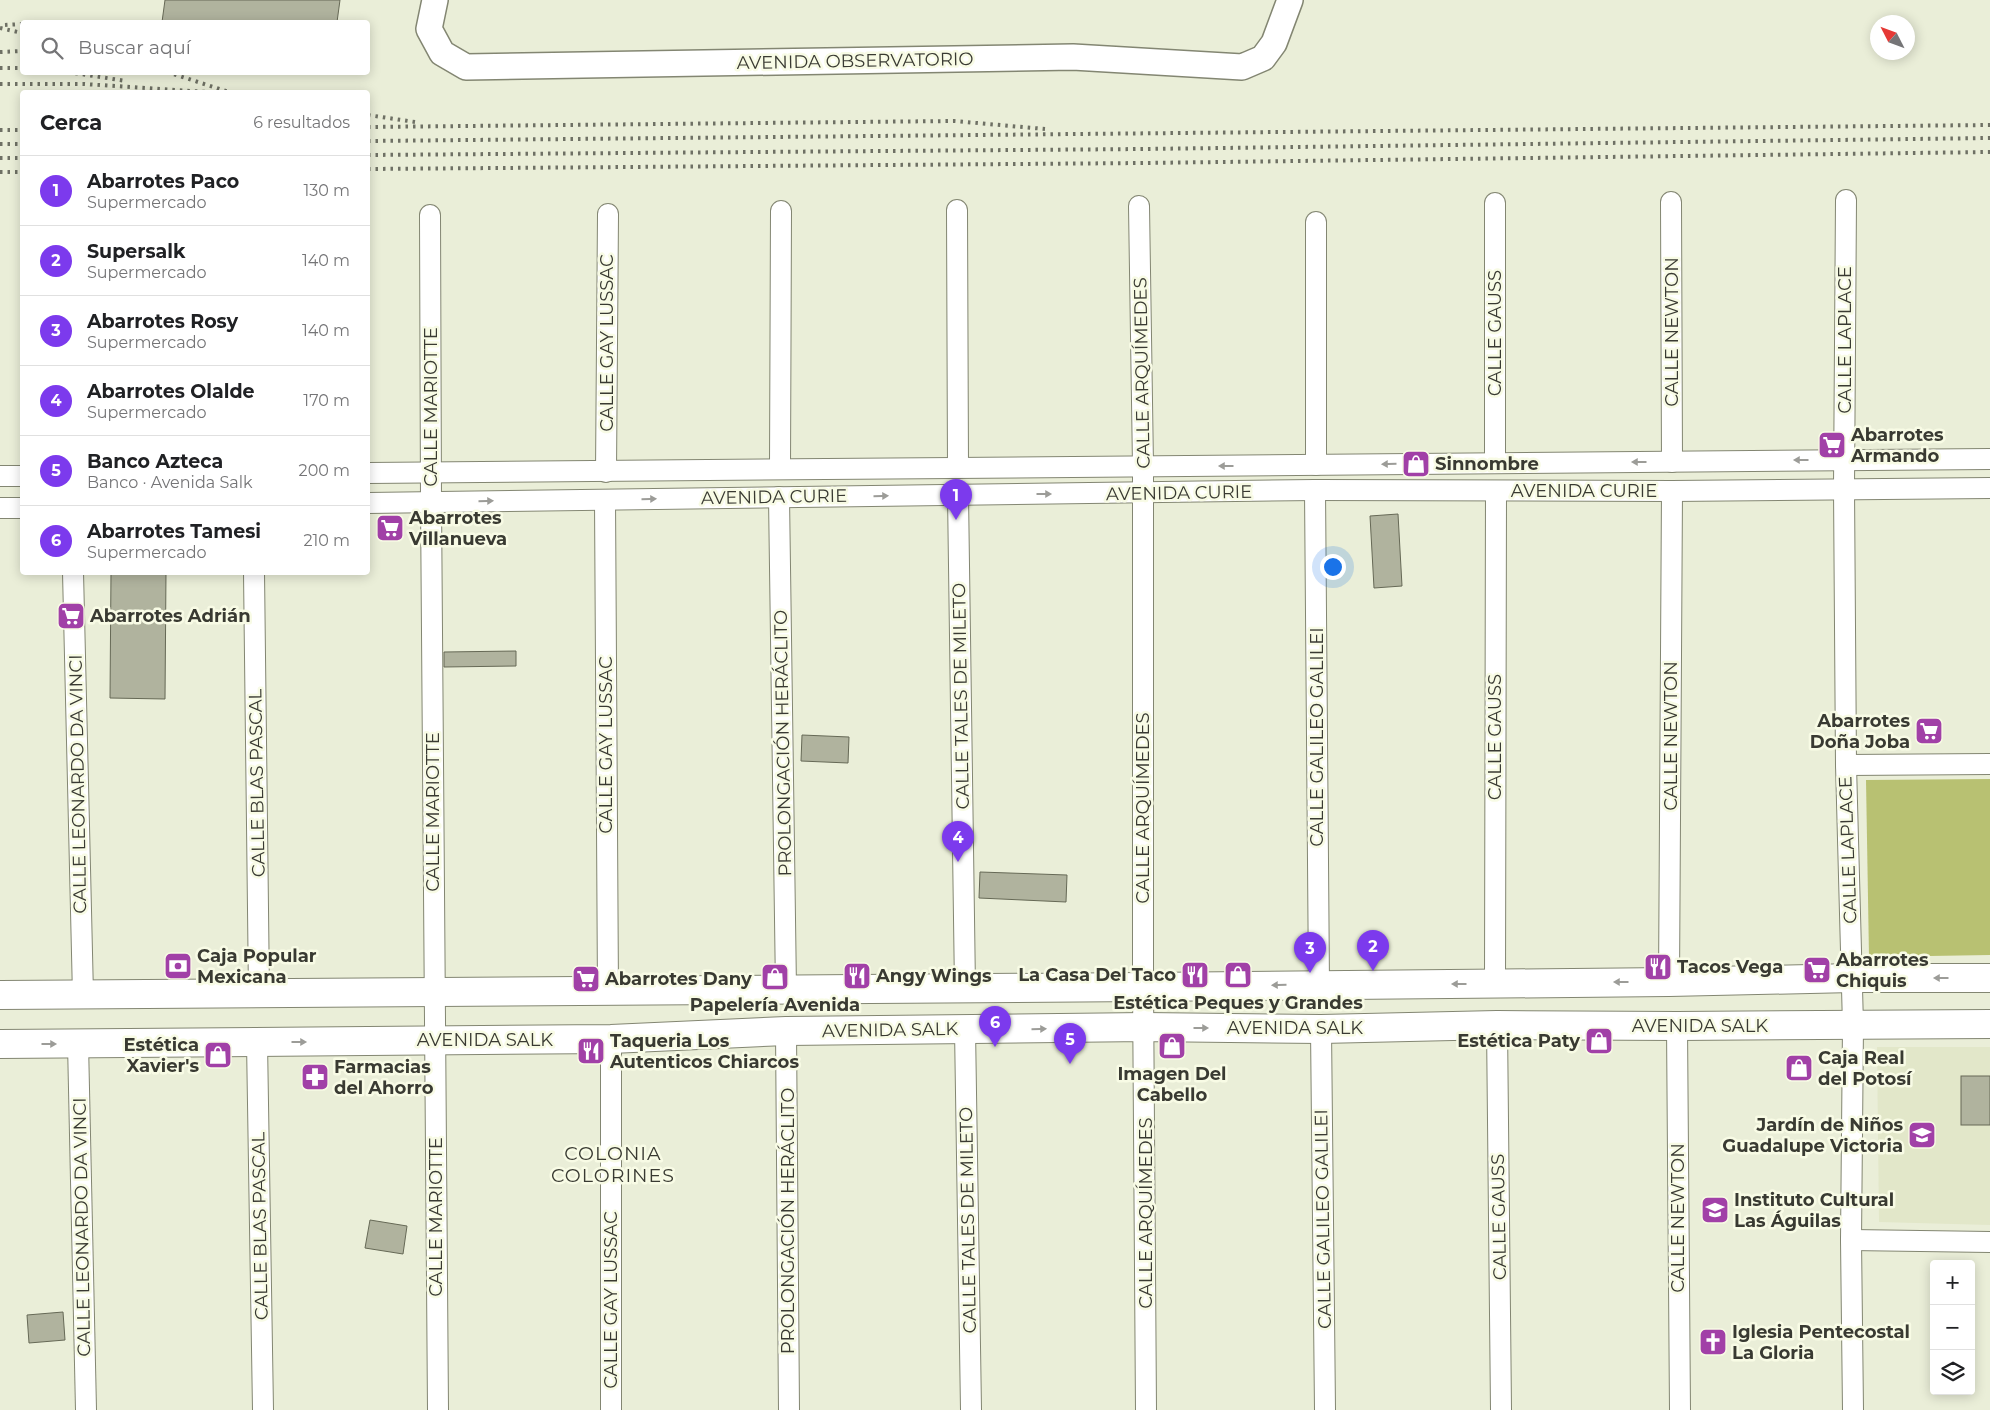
<!DOCTYPE html>
<html lang="es">
<meta charset="utf-8">
<style>
:root{--surface:#fff;--page:#f6f6f6;--text:#202124;--muted:#757577;--line:#e0e0e0;--accent:#7c3aed}
body{margin:0;font-family:Montserrat,sans-serif;background:var(--page);color:var(--text)}
.controls{position:absolute;right:15px;bottom:15px;display:grid;overflow:hidden;border-radius:5px;box-shadow:0 2px 12px #0003}
.controls button{width:45px;height:45px;display:grid;place-items:center;padding:0;border:0;border-bottom:1px solid var(--line);background:var(--surface);color:var(--text);font:25px sans-serif}
.compass{position:absolute;left:1870px;top:15px;width:45px;height:45px;border-radius:50%;background:var(--surface);box-shadow:0 2px 12px #0003;rotate:312deg}
.you{position:absolute;left:1332px;top:566px;width:18px;height:18px;margin:-12px;border:4px solid #fff;border-radius:50%;background:#1a73e8;box-shadow:0 0 0 8px #1a73e833}
.badge{display:grid;place-items:center;width:32px;height:32px;border-radius:50%;background:var(--accent);color:#fff;font-size:16px;font-weight:700}
.pin{position:absolute;translate:-50% -41px;filter:drop-shadow(0 1px 2px #0008)}
.pin::after{content:'';position:absolute;top:26px;width:18px;height:15px;background:inherit;clip-path:polygon(0 0,100% 0,50% 100%)}
.list{margin:0;padding:0;list-style:none}
h2{display:flex;justify-content:space-between;align-items:center;height:65px;margin:0;padding:0 20px;font-size:21px}
h2 small{font-size:16px;font-weight:400;color:var(--muted)}
.list li{display:grid;grid-template-columns:32px 1fr auto;gap:15px;align-items:center;box-sizing:border-box;height:70px;padding:0 20px;border-top:1px solid var(--line)}
.list b{display:block;font-size:19px;white-space:nowrap}
.list p{margin:0;font-size:16px;white-space:nowrap;color:var(--muted)}
.list em{font-size:16px;font-style:normal;color:var(--muted)}
.icon{flex:none;width:28px;height:28px;fill:none;stroke:currentColor;stroke-width:2;stroke-linecap:round;stroke-linejoin:round}
.map{position:relative;flex:none;width:1990px;height:1410px;overflow:hidden}
.search{position:absolute;background:var(--surface);box-shadow:0 2px 12px #0003;left:20px;top:20px;width:350px;height:55px;display:flex;align-items:center;gap:12px;box-sizing:border-box;padding:0 18px;border-radius:5px;color:var(--muted);font-size:19px}
.panel{position:absolute;background:var(--surface);box-shadow:0 2px 12px #0003;left:20px;top:90px;width:350px;height:485px;border-radius:5px}
.map>svg:first-child{display:block}
.built{fill:#e2e7c9}
.green{fill:#b8c172}
.building{fill:#b0b39e;stroke:#666956}
.lines{fill:none;stroke-linecap:round;stroke-linejoin:round}
.minor-casing{stroke:#838672;stroke-width:22}
.tertiary-casing{stroke:#838672;stroke-width:28}
.secondary-casing{stroke:#838672;stroke-width:30}
.minor{stroke:#fff;stroke-width:20}
.tertiary{stroke:#fff;stroke-width:25}
.secondary{stroke:#fff;stroke-width:28}
.rail{stroke:#6e7064;stroke-width:4;stroke-dasharray:2.5 5;stroke-linecap:butt}
.oneway{fill:#9c9c98}
.labels{text-anchor:middle;dominant-baseline:central;stroke-width:5;stroke-linejoin:round;paint-order:stroke}
.street-label{font-size:18px;fill:#393a32;stroke:#f8fbe5}
.poi-label{font-size:18px;font-weight:bold;fill:#393a32;stroke:#f8fbe5;text-anchor:start}
.neighbourhood-label{font-size:19px;letter-spacing:1px;fill:#393a32;stroke:#f8fbe5}
</style>
<div class="map">
<svg width="1990" height="1410" viewBox="0 0 1990 1410">
<rect width="100%" height="100%" fill="#eaeed8"/>
<polygon class="built" points="1877,1047 1990,1047 1990,1225 1879,1222"/>
<polygon class="green" points="1990,779 1990,955 1869,957 1866,780"/>
<g class="building">
<polygon points="165,0 340,0 337,22 162,22"/>
<polygon points="1398,514 1402,586 1374,588 1370,516"/>
<polygon points="111,572 166,572 165,699 110,698"/>
<polygon points="516,651 516,666 444,667 444,652"/>
<polygon points="802,735 849,737 848,763 801,761"/>
<polygon points="980,872 1067,875 1066,902 979,898"/>
<rect x="1961" y="1076" width="29" height="49"/>
<polygon points="370,1220 407,1226 403,1254 365,1248"/>
<polygon points="63,1312 65,1340 29,1343 27,1315"/>
</g>
<g class="lines">
<defs>
<g id="minor">
<polyline points="1846,200 1844,488 1846,765 1853,1025 1851,1240 1853,1410"/>
<polyline points="1671,202 1672,462"/>
<polyline points="1495,203 1495,463"/>
<polyline points="1139,206 1143,466 1143,987 1146,1410"/>
<polyline points="957,210 958,468"/>
<polyline points="430,215 431,502 438,1410"/>
<polyline points="1316,222 1316,465"/>
<polyline points="780,469 781,211"/>
<polyline points="606,472 608,214"/>
<polyline points="368,473 1990,459"/>
<polyline points="0,476 22,476"/>
<polyline points="1315,490 1319,985"/>
<polyline points="958,495 965,988"/>
<polyline points="779,497 786,989"/>
<polyline points="605,500 608,991"/>
<polyline points="368,503 1315,490 1672,491 1990,488"/>
<polyline points="0,508 22,508"/>
<polyline points="73,572 83,995"/>
<polyline points="254,572 259,993"/>
<polyline points="1846,765 1990,764"/>
<polyline points="1669,982 1672,491"/>
<polyline points="1495,983 1496,491"/>
<polyline points="1497,1025 1501,1410"/>
<polyline points="1677,1026 1680,1410"/>
<polyline points="965,1029 971,1410"/>
<polyline points="1321,1029 1325,1410"/>
<polyline points="786,1031 789,1410"/>
<polyline points="611,1039 611,1410"/>
<polyline points="257,1042 263,1410"/>
<polyline points="78,1043 86,1410"/>
<polyline points="1851,1240 1990,1242"/>
</g>
<polyline id="tertiary" points="435,0 429,29 442,53 466,67 1073,57 1242,67 1263,58 1274,43 1290,0"/>
<g id="secondary">
<polyline points="0,995 1143,987 1669,982 1853,978 1990,978"/>
<polyline points="0,1044 611,1039 786,1031 1145,1027 1321,1029 1497,1025 1677,1026 1990,1024"/>
</g>
</defs>
<use href="#minor" class="minor-casing"/>
<use href="#tertiary" class="tertiary-casing"/>
<use href="#secondary" class="secondary-casing"/>
<use href="#minor" class="minor"/>
<use href="#tertiary" class="tertiary"/>
<use href="#secondary" class="secondary"/>
<g class="rail">
<polyline points="5,25 22,24"/>
<polyline points="0,28 22,33"/>
<polyline points="0,52 22,51"/>
<polyline points="0,68 22,68"/>
<polyline points="68,72 126,81"/>
<polyline points="167,72 229,92"/>
<polyline points="0,84 84,84 207,92"/>
<polyline points="368,115 415,122"/>
<polyline points="368,127 954,121 1045,129"/>
<polyline points="0,130 22,130"/>
<polyline points="368,141 1990,125"/>
<polyline points="0,144 22,144"/>
<polyline points="368,155 1144,149 1990,138"/>
<polyline points="0,158 22,158"/>
<polyline points="368,169 1144,163 1990,152"/>
<polyline points="0,172 22,172"/>
</g>
</g>
<defs><path id="oneway-solid" d="M-6-.8H1V-3.2L6.5 0L1 3.2V.8H-6Z" transform="scale(1.25)"/></defs>
<g class="oneway">
<use href="#oneway-solid" transform="translate(1801 460) rotate(180)"/>
<use href="#oneway-solid" transform="translate(1639 462) rotate(180)"/>
<use href="#oneway-solid" transform="translate(1389 464) rotate(179)"/>
<use href="#oneway-solid" transform="translate(1226 466) rotate(180)"/>
<use href="#oneway-solid" transform="translate(1044 494)"/>
<use href="#oneway-solid" transform="translate(881 496) rotate(-1)"/>
<use href="#oneway-solid" transform="translate(649 499) rotate(-1)"/>
<use href="#oneway-solid" transform="translate(486 501) rotate(-1)"/>
<use href="#oneway-solid" transform="translate(1941 978) rotate(180)"/>
<use href="#oneway-solid" transform="translate(1621 982) rotate(180)"/>
<use href="#oneway-solid" transform="translate(1459 984) rotate(180)"/>
<use href="#oneway-solid" transform="translate(1279 985) rotate(179)"/>
<use href="#oneway-solid" transform="translate(1201 1028)"/>
<use href="#oneway-solid" transform="translate(1039 1029) rotate(-1)"/>
<use href="#oneway-solid" transform="translate(299 1042)"/>
<use href="#oneway-solid" transform="translate(49 1044)"/>
</g>
<defs>
<symbol id="supermarket-square" viewBox="-11 -11 22 22"><rect x="-9" y="-9" width="18" height="18" rx="4" fill="#a140a7" stroke="#f8fbe5"/><path d="M-6-5.5h2.5l.6 2H6L4.5 2H-2.5L-4.4-4H-6ZM-1.5 3.2a1.3 1.3 0 1 0 .1 0ZM3 3.2a1.3 1.3 0 1 0 .1 0Z" fill="#fff"/></symbol>
<symbol id="shop-square" viewBox="-11 -11 22 22"><rect x="-9" y="-9" width="18" height="18" rx="4" fill="#a140a7" stroke="#f8fbe5"/><path d="M-5-2.5h2.3a2.7 3.5 0 0 1 5.4 0H5L5.5 6h-11ZM-1.5-2.5h3a1.5 2.3 0 0 0-3 0Z" fill="#fff"/></symbol>
<symbol id="bank-square" viewBox="-11 -11 22 22"><rect x="-9" y="-9" width="18" height="18" rx="4" fill="#a140a7" stroke="#f8fbe5"/><path d="M-6-4H6V4H-6ZM0-2.3a2.3 2.3 0 1 0 0 4.6a2.3 2.3 0 1 0 0-4.6Z" fill="#fff"/></symbol>
<symbol id="restaurant-square" viewBox="-11 -11 22 22"><rect x="-9" y="-9" width="18" height="18" rx="4" fill="#a140a7" stroke="#f8fbe5"/><path d="M-5-6h1v4h1v-4h1v4h1v-4h1v5L-1.5 .5V6h-2V.5L-5-1ZM5-6V6H3V1.5H1.5Q1.5-4 5-6Z" fill="#fff"/></symbol>
<symbol id="pharmacy-square" viewBox="-11 -11 22 22"><rect x="-9" y="-9" width="18" height="18" rx="4" fill="#a140a7" stroke="#f8fbe5"/><path d="M-2-6h4v4h4v4h-4v4h-4v-4h-4v-4h4Z" fill="#fff"/></symbol>
<symbol id="school-square" viewBox="-11 -11 22 22"><rect x="-9" y="-9" width="18" height="18" rx="4" fill="#a140a7" stroke="#f8fbe5"/><path d="M0-5L7-2L0 1L-7-2ZM-4 1L0 2.5L4 1V4Q0 6-4 4Z" fill="#fff"/></symbol>
<symbol id="church-square" viewBox="-11 -11 22 22"><rect x="-9" y="-9" width="18" height="18" rx="4" fill="#a140a7" stroke="#f8fbe5"/><path d="M-1.2-6h2.4v3.5h3.3v2.4h-3.3V6h-2.4V-.1h-3.3v-2.4h3.3Z" fill="#fff"/></symbol>
</defs>
<g fill-rule="evenodd">
<use href="#supermarket-square" x="1816" y="429" width="32" height="32"/>
<use href="#shop-square" x="1400" y="448" width="32" height="32"/>
<use href="#supermarket-square" x="374" y="512" width="32" height="32"/>
<use href="#supermarket-square" x="55" y="600" width="32" height="32"/>
<use href="#supermarket-square" x="1913" y="715" width="32" height="32"/>
<use href="#bank-square" x="162" y="950" width="32" height="32"/>
<use href="#restaurant-square" x="1642" y="951" width="32" height="32"/>
<use href="#supermarket-square" x="1801" y="954" width="32" height="32"/>
<use href="#restaurant-square" x="1179" y="959" width="32" height="32"/>
<use href="#shop-square" x="1222" y="959" width="32" height="32"/>
<use href="#restaurant-square" x="841" y="960" width="32" height="32"/>
<use href="#shop-square" x="759" y="961" width="32" height="32"/>
<use href="#supermarket-square" x="570" y="963" width="32" height="32"/>
<use href="#shop-square" x="1583" y="1025" width="32" height="32"/>
<use href="#shop-square" x="1156" y="1030" width="32" height="32"/>
<use href="#restaurant-square" x="575" y="1035" width="32" height="32"/>
<use href="#shop-square" x="202" y="1039" width="32" height="32"/>
<use href="#shop-square" x="1783" y="1052" width="32" height="32"/>
<use href="#pharmacy-square" x="299" y="1061" width="32" height="32"/>
<use href="#school-square" x="1906" y="1119" width="32" height="32"/>
<use href="#school-square" x="1699" y="1194" width="32" height="32"/>
<use href="#church-square" x="1697" y="1326" width="32" height="32"/>
</g>
<g class="labels">
<g class="street-label">
<text transform="translate(855 61) rotate(-1)">AVENIDA OBSERVATORIO</text>
<text transform="translate(1672 332) rotate(-90)">CALLE NEWTON</text>
<text transform="translate(1495 333) rotate(-90)">CALLE GAUSS</text>
<text transform="translate(1845 340) rotate(-90)">CALLE LAPLACE</text>
<text transform="translate(607 343) rotate(-90)">CALLE GAY LUSSAC</text>
<text transform="translate(1142 373) rotate(-91)">CALLE ARQUÍMEDES</text>
<text transform="translate(431 407) rotate(-90)">CALLE MARIOTTE</text>
<text x="1584" y="491">AVENIDA CURIE</text>
<text transform="translate(1179 493) rotate(-1)">AVENIDA CURIE</text>
<text transform="translate(774 497) rotate(-1)">AVENIDA CURIE</text>
<text transform="translate(961 696) rotate(-91)">CALLE TALES DE MILETO</text>
<text transform="translate(1671 736) rotate(-90)">CALLE NEWTON</text>
<text transform="translate(1317 737) rotate(-90)">CALLE GALILEO GALILEI</text>
<text transform="translate(1495 737) rotate(-90)">CALLE GAUSS</text>
<text transform="translate(783 743) rotate(-91)">PROLONGACIÓN HERÁCLITO</text>
<text transform="translate(606 745) rotate(-90)">CALLE GAY LUSSAC</text>
<text transform="translate(257 783) rotate(-91)">CALLE BLAS PASCAL</text>
<text transform="translate(78 784) rotate(-91)">CALLE LEONARDO DA VINCI</text>
<text transform="translate(1143 808) rotate(-90)">CALLE ARQUÍMEDES</text>
<text transform="translate(433 812) rotate(-90)">CALLE MARIOTTE</text>
<text transform="translate(1848 850) rotate(-92)">CALLE LAPLACE</text>
<text x="1700" y="1026">AVENIDA SALK</text>
<text x="1295" y="1028">AVENIDA SALK</text>
<text transform="translate(890 1030) rotate(-1)">AVENIDA SALK</text>
<text x="485" y="1040">AVENIDA SALK</text>
<text transform="translate(1146 1213) rotate(-90)">CALLE ARQUÍMEDES</text>
<text transform="translate(436 1217) rotate(-90)">CALLE MARIOTTE</text>
<text transform="translate(1499 1217) rotate(-91)">CALLE GAUSS</text>
<text transform="translate(1678 1218) rotate(-90)">CALLE NEWTON</text>
<text transform="translate(1323 1219) rotate(-91)">CALLE GALILEO GALILEI</text>
<text transform="translate(968 1220) rotate(-91)">CALLE TALES DE MILETO</text>
<text transform="translate(788 1221) rotate(-90)">PROLONGACIÓN HERÁCLITO</text>
<text transform="translate(260 1226) rotate(-91)">CALLE BLAS PASCAL</text>
<text transform="translate(82 1227) rotate(-91)">CALLE LEONARDO DA VINCI</text>
<text transform="translate(611 1300) rotate(-90)">CALLE GAY LUSSAC</text>
</g>
<g class="poi-label">
<text x="1851" y="435">Abarrotes<tspan x="1851" dy="21">Armando</tspan></text>
<text x="1435" y="464">Sinnombre</text>
<text x="409" y="518">Abarrotes<tspan x="409" dy="21">Villanueva</tspan></text>
<text x="90" y="616">Abarrotes Adrián</text>
<text x="1910" y="721" text-anchor="end">Abarrotes<tspan x="1910" dy="21">Doña Joba</tspan></text>
<text x="197" y="956">Caja Popular<tspan x="197" dy="21">Mexicana</tspan></text>
<text x="1836" y="960">Abarrotes<tspan x="1836" dy="21">Chiquis</tspan></text>
<text x="1677" y="967">Tacos Vega</text>
<text x="1176" y="975" text-anchor="end">La Casa Del Taco</text>
<text x="876" y="976">Angy Wings</text>
<text x="605" y="979">Abarrotes Dany</text>
<text x="1238" y="1003" text-anchor="middle">Estética Peques y Grandes</text>
<text x="775" y="1005" text-anchor="middle">Papelería Avenida</text>
<text x="610" y="1041">Taqueria Los<tspan x="610" dy="21">Autenticos Chiarcos</tspan></text>
<text x="1580" y="1041" text-anchor="end">Estética Paty</text>
<text x="199" y="1045" text-anchor="end">Estética<tspan x="199" dy="21">Xavier's</tspan></text>
<text x="1818" y="1058">Caja Real<tspan x="1818" dy="21">del Potosí</tspan></text>
<text x="334" y="1067">Farmacias<tspan x="334" dy="21">del Ahorro</tspan></text>
<text x="1172" y="1074" text-anchor="middle">Imagen Del<tspan x="1172" dy="21">Cabello</tspan></text>
<text x="1903" y="1125" text-anchor="end">Jardín de Niños<tspan x="1903" dy="21">Guadalupe Victoria</tspan></text>
<text x="1734" y="1200">Instituto Cultural<tspan x="1734" dy="21">Las Águilas</tspan></text>
<text x="1732" y="1332">Iglesia Pentecostal<tspan x="1732" dy="21">La Gloria</tspan></text>
</g>
<g class="neighbourhood-label">
<text x="613" y="1153">COLONIA<tspan x="613" dy="22">COLORINES</tspan></text>
</g>
</g>
</svg>
<div class="controls">
<button>+</button>
<button>−</button>
<button><svg class="icon" aria-label="layers" viewBox="0 0 24 24"><path d="M12 4l9 5-9 5-9-5zM3 14l9 5 9-5"/></svg></button>
</div>
<svg class="compass" viewBox="-18 -18 36 36"><path d="M0-13l5 13h-10z" fill="#e53935"/><path d="M0 13l5-13h-10z" fill="#757577"/></svg>
<div class="you"></div>
<div class="pin badge" style="left:956px;top:520px">1</div>
<div class="pin badge" style="left:1373px;top:971px">2</div>
<div class="pin badge" style="left:1310px;top:973px">3</div>
<div class="pin badge" style="left:958px;top:862px">4</div>
<div class="pin badge" style="left:1070px;top:1064px">5</div>
<div class="pin badge" style="left:995px;top:1047px">6</div>
<div class="search"><svg class="icon" aria-label="search" viewBox="0 0 24 24"><circle cx="10" cy="10" r="6"/><path d="M15 15l6 6"/></svg>Buscar aquí</div>
<section class="panel">
<h2>Cerca<small>6 resultados</small></h2>
<ul class="list">
<li><span class="badge">1</span><div><b>Abarrotes Paco</b><p>Supermercado</p></div><em>130 m</em></li>
<li><span class="badge">2</span><div><b>Supersalk</b><p>Supermercado</p></div><em>140 m</em></li>
<li><span class="badge">3</span><div><b>Abarrotes Rosy</b><p>Supermercado</p></div><em>140 m</em></li>
<li><span class="badge">4</span><div><b>Abarrotes Olalde</b><p>Supermercado</p></div><em>170 m</em></li>
<li><span class="badge">5</span><div><b>Banco Azteca</b><p>Banco · Avenida Salk</p></div><em>200 m</em></li>
<li><span class="badge">6</span><div><b>Abarrotes Tamesi</b><p>Supermercado</p></div><em>210 m</em></li>
</ul>
</section>
</div>
